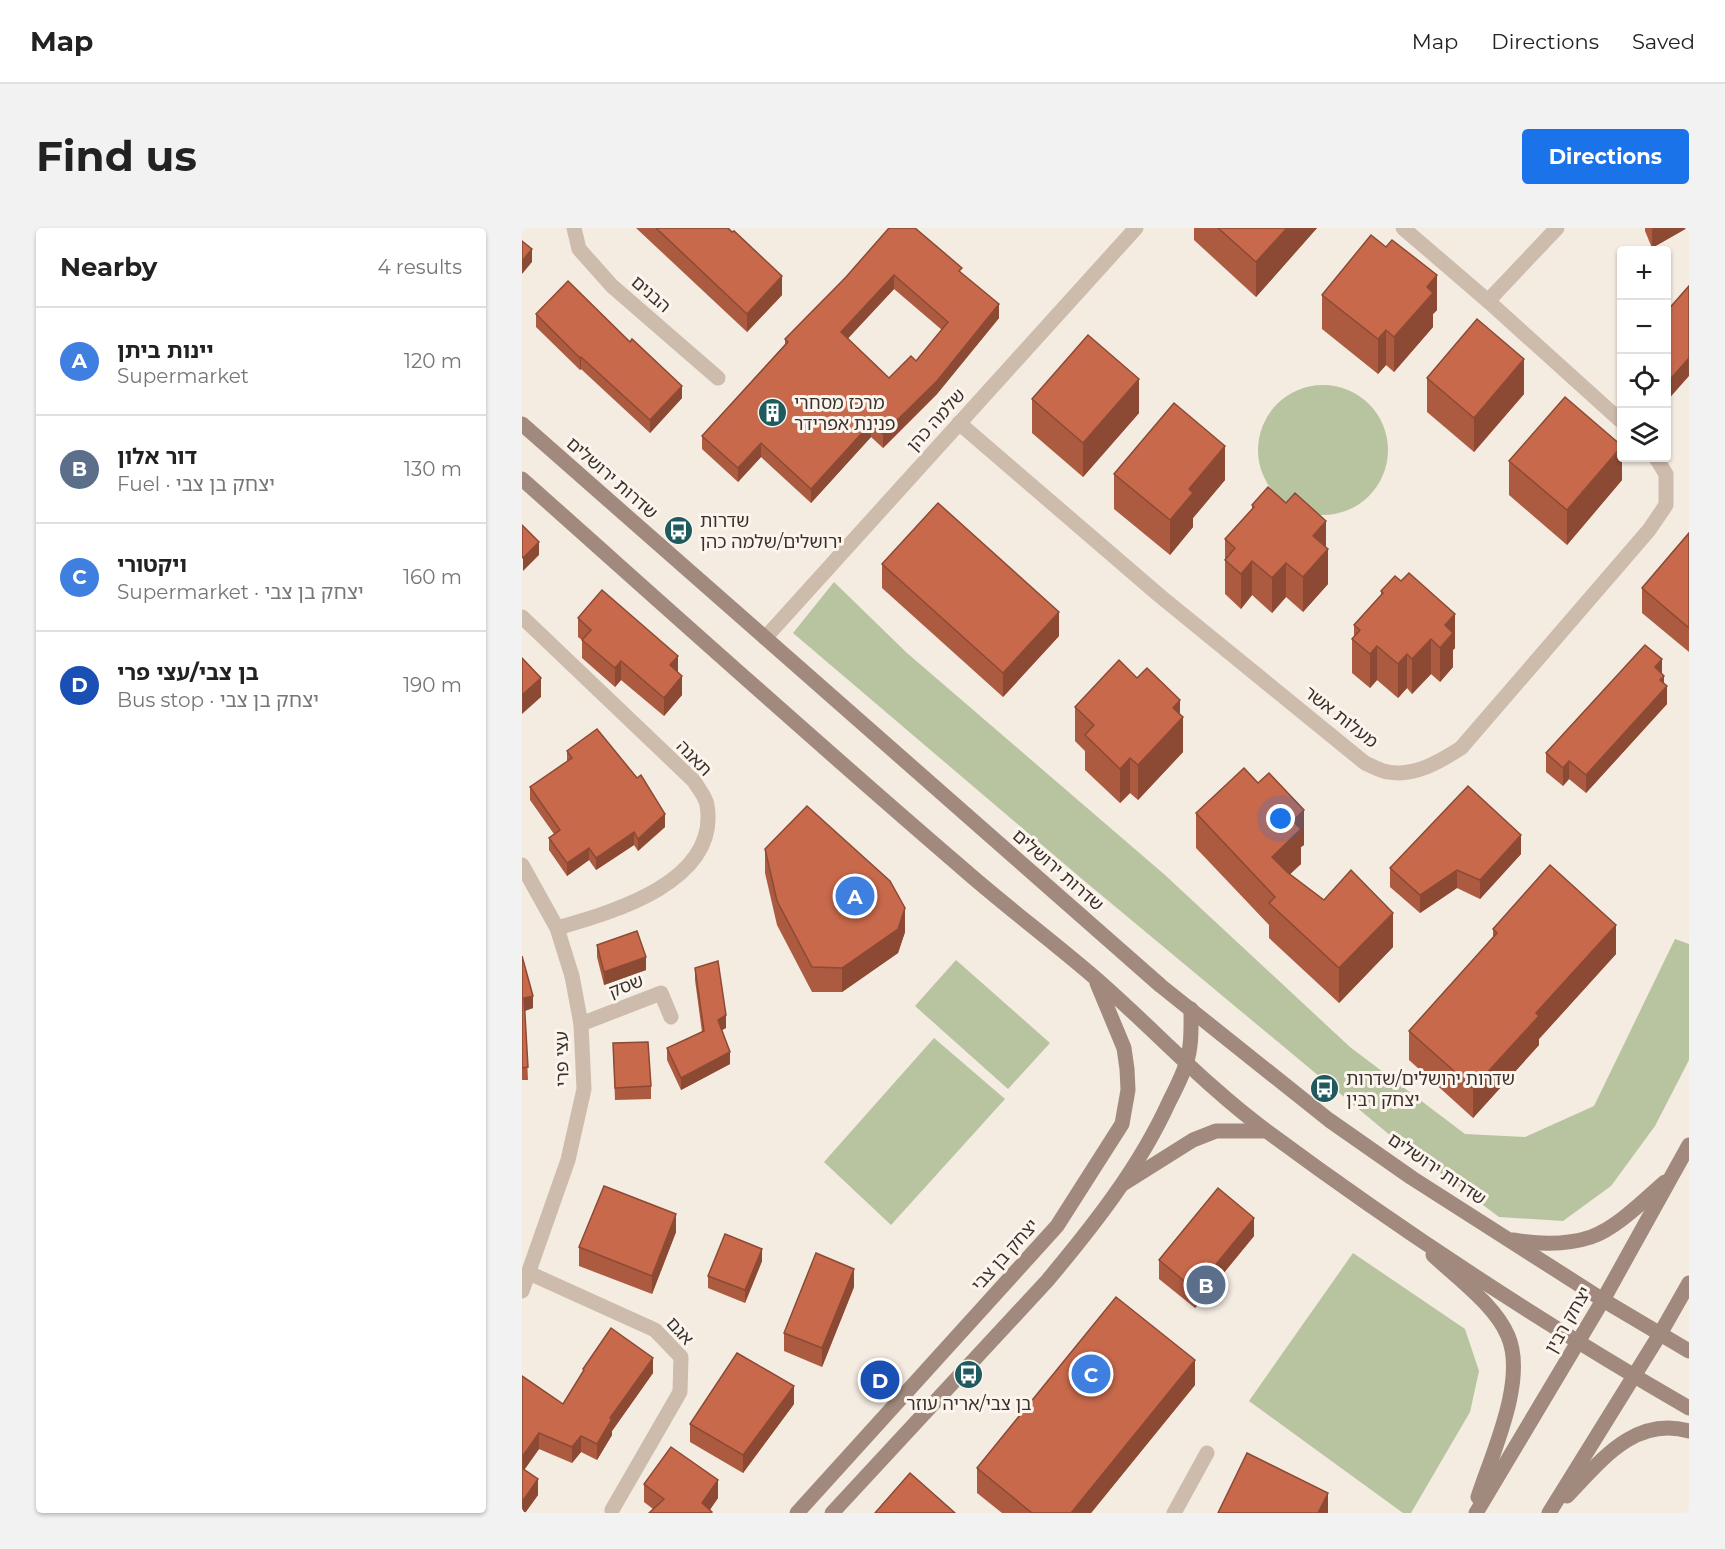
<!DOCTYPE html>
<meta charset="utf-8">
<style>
:root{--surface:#fff;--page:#f2f2f2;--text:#222;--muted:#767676;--line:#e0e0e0;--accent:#1a73e8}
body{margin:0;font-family:Montserrat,"Noto Sans Hebrew",sans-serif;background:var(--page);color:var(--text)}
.controls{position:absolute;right:18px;top:18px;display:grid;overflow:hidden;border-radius:6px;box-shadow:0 2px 4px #0004}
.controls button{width:54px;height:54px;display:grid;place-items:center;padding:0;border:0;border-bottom:2px solid var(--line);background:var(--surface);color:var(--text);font:30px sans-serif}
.you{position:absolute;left:759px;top:591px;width:21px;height:21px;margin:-15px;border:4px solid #fff;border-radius:50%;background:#1a73e8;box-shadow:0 0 0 9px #1a73e833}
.badge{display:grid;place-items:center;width:39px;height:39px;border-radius:50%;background:var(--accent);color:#fff;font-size:20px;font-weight:700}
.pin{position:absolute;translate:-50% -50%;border:3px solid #fff;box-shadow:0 2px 6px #0006}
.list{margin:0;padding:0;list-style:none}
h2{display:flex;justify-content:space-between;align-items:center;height:78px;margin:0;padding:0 24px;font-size:26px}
h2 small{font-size:20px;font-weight:400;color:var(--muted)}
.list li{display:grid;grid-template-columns:39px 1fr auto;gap:18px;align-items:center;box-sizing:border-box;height:108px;padding:0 24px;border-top:2px solid var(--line)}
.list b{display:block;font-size:22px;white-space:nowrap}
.list p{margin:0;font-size:20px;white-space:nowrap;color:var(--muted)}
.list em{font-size:20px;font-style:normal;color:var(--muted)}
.icon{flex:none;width:33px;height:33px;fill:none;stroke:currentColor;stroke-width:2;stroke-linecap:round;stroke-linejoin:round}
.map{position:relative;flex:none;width:1167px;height:1285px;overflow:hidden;border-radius:6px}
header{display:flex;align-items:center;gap:36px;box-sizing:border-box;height:84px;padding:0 30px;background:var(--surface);border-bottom:2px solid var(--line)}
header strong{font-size:28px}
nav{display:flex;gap:33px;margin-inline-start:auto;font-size:21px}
.intro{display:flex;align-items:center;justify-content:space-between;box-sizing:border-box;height:144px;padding:0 36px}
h1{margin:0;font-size:42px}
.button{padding:15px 27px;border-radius:6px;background:var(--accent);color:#fff;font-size:21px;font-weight:700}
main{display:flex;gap:36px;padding:0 36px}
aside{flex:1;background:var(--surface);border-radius:6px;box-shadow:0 2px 4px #0004}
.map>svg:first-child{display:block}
.green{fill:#b8c4a0}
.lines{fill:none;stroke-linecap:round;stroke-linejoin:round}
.street{stroke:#cdbbac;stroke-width:15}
.secondary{stroke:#a18a7d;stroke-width:15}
.wall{fill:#ac5a40;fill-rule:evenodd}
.shaded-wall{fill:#8c4a34}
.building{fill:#c8694b;stroke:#8c4a34;stroke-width:1.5;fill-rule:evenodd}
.labels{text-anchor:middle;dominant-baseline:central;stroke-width:6;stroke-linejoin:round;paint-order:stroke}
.street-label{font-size:18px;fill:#3b302b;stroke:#fbf5ee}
.poi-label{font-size:18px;fill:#3b302b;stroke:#fbf5ee;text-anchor:start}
</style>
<header>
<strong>Map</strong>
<nav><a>Map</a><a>Directions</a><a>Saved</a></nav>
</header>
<div class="intro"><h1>Find us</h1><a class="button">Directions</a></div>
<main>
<aside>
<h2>Nearby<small>4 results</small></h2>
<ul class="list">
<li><span class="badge" style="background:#3f7fe0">A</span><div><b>יינות ביתן</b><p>Supermarket</p></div><em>120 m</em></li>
<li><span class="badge" style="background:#5c6f8a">B</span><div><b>דור אלון</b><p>Fuel · יצחק בן צבי</p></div><em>130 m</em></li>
<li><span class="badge" style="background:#3f7fe0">C</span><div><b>ויקטורי</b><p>Supermarket · יצחק בן צבי</p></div><em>160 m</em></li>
<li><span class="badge" style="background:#1a4fb4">D</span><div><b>בן צבי/עצי פרי</b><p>Bus stop · יצחק בן צבי</p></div><em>190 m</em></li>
</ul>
</aside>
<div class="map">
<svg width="1167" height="1285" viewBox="0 0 1167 1285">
<rect width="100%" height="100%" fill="#f4ebe1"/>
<g class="green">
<circle cx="801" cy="222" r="65"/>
<polygon points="312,354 385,425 643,647 828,819 943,906 1003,909 1072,878 1153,711 1167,716 1167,832 1133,898 1089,958 1041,993 977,989 869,908 560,651 271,405"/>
<polygon points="434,732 528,815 486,861 393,778"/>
<polygon points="412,810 483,871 369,997 302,934"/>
<polygon points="831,1025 943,1101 957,1143 948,1184 889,1285 881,1285 727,1173"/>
</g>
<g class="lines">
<g class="street">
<polyline points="52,0 57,21 90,58 196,150"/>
<polyline points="881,0 966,73 1100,194"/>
<polyline points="966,73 1035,0"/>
<path d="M437 195 638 368 843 535C850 538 858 543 866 544 892 549 917 534 939 520L1127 302 1144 277V246L1134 230"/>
<path d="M0 389 172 553C176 560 184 569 185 577 198 654 91 684 35 700"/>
<polyline points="243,410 614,0"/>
<polyline points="0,637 35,700 50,748 59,796 62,861 46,932 0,1063"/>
<polyline points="59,796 139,765 149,789"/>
<polyline points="7,1045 133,1102 159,1129 158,1164 90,1282"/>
<polyline points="652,1285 685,1225"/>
</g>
<g class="secondary">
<polyline points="0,196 639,758 807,892 890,950 1081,1072 1167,1123"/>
<path d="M0 251C146 381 291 512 439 639 482 677 529 712 572 749 631 800 683 858 746 904 881 1004 1022 1096 1167 1180"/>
<polyline points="601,956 671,912 694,903 744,903"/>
<path d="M991 1012C1015 1016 1045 1017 1069 1009 1095 1000 1122 972 1143 954"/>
<path d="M911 1027C935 1050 973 1077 986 1108 1005 1152 970 1226 956 1269"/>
<path d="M1045 1268C1079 1233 1112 1188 1167 1203"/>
<polyline points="275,1285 535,998 600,896 606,862 605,841 602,820 575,755"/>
<path d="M310 1285 525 1053C571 998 617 940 647 874 653 862 660 849 664 836 670 818 669 800 669 781"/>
<polyline points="954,1285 1081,1072 1167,917"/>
<polyline points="1027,1285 1138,1106 1167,1055"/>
</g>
</g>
<g class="wall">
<polygon points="114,0 206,0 260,67 225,104"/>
<polygon points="672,0 795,0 734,69 672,12"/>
<polygon points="1123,0 1165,0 1130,20 1123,3"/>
<path d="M440 46 477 90 415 166 361 220 349 209 289 275 239 229 216 254 180 221V208L263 116V111L324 49ZM372 61 420 102 394 133 367 150 325 111Z"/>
<polygon points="800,67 915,82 911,86 911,99 872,144 864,137 856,146 800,101"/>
<polygon points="14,86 160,170 128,205 59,141 58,142 14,99"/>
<polygon points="905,150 1002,166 952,224 905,184"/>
<polygon points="510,171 617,185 561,249 510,205"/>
<polygon points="1100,230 1100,252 1045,317 987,267 987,233"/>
<polygon points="592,246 703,252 671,290 671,299 648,327 592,281"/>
<polygon points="730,277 804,320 806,356 781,384 764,369 750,385 730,367 719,381 703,366 703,311 730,281"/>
<polygon points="1167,305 1167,424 1120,385 1120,360"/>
<polygon points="360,336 537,408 481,469 360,360"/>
<polygon points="859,363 933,420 931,422 931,439 918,454 909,446 890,466 885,460 876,470 855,452 848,460 830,445 830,411 832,409 832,397 859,368"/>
<polygon points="56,390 156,445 160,467 142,488 99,452 93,459 60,430 60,412 56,409"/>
<polygon points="1140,445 1145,476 1064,565 1047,551 1041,558 1024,544 1024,525"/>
<polygon points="615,450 658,487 661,524 616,572 608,565 598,575 563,542 563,523 553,513 553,479"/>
<polygon points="45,523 143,599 116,623 112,617 74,642 67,632 45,648 27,622 27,610 32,606 8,572 8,559 45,534"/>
<polygon points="674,585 782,617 779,619 779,636 768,646 802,672 871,719 817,775 747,710 747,697 674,620"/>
<polygon points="243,621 383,704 376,725 320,764 290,764 255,697 243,645"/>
<polygon points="999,626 958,671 935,660 898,685 868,659 868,640"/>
<polygon points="971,701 1094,726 1017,811 1017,817 951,890 887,832 887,803 971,710"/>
<polygon points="75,717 124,742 82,757 75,729"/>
<polygon points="0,728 11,780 3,783 6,852 0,852"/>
<polygon points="173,740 204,800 200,802 208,836 159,862 145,832 145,820 180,804 173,752"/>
<polygon points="91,815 129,858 129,871 93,872"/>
<polygon points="154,1004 130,1066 57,1038 57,1019"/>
<polygon points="732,1008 673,1080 637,1051 637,1032"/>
<polygon points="240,1033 223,1075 186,1060 186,1048"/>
<polygon points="332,1059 300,1139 262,1123 262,1105"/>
<polygon points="61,1141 131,1145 90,1203 90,1207 75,1232 59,1224 50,1235 17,1221 2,1242 16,1267 3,1285 0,1285 0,1148 41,1176 61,1145"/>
<polygon points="673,1157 569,1285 480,1285 455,1265 455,1240"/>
<polygon points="272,1176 221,1245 168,1214 168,1196"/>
<polygon points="122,1256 196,1270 188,1282 190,1285 131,1281 122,1274"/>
</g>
<g class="shaded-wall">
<polygon points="765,0 795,0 734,69 734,34"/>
<polygon points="1132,0 1165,0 1130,20 1130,1"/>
<polygon points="10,21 10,34 0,46 0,33"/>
<polygon points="372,47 372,61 319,118 319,104"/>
<polygon points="915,47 915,82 911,86 911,99 872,144 872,109 905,59"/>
<polygon points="260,48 260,67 225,104 225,86"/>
<polygon points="477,76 477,90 415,166 361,220 361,206"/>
<polygon points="864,102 864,137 856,146 856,111"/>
<polygon points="59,129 59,141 58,142 58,130"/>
<polygon points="1167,130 1167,148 1144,174 1144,156"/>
<polygon points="1002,131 1002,166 952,224 952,190"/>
<polygon points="617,151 617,185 561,249 561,215"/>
<polygon points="160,158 160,170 128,205 128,192"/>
<polygon points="349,195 349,209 289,275 289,261"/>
<polygon points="239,215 239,229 216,254 216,240"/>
<polygon points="703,218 703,252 671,290 671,299 648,327 648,292 667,261"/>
<polygon points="1100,219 1100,252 1045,317 1045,282"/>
<polygon points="804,293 804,323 806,321 806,356 781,384 781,349 791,308"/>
<polygon points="17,314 17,327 1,343 1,330"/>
<polygon points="730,333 730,367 719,381 719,346"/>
<polygon points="764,335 764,369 750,385 750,350"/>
<polygon points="537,384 537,408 481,469 481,445"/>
<polygon points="933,386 933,420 931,422 931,439 918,454 918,420 923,397"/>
<polygon points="909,411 909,446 890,466 890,431"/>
<polygon points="855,418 855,452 848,460 848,426"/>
<polygon points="885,426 885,460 876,470 876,436"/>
<polygon points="156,428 156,446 148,437"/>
<polygon points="1140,431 1140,450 1133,439"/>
<polygon points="99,433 99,452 93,459 93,440"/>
<polygon points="160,448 160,467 142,488 142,470"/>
<polygon points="1142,448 1142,461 1145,458 1145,476 1064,565 1064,547"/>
<polygon points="19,450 19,469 0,486 0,467"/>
<polygon points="658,472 658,492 661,489 661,524 616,572 616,537 651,480"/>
<polygon points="608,530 608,565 598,575 598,541"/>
<polygon points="1047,533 1047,551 1041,558 1041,540"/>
<polygon points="782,582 782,617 779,619 779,636 750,663 750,629 771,593"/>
<polygon points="143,586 143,599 116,623 116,611"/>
<polygon points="112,604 112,617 74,642 74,630"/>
<polygon points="999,607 999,626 958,671 958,652"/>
<polygon points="67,620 67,632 45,648 45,635"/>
<polygon points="935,642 935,660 898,685 898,667"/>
<polygon points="383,680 383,704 376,725 320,764 320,740"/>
<polygon points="871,685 871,719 817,775 817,740"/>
<polygon points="1094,697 1094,726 1017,811 1017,817 951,890 951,860 1014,785"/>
<polygon points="124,729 124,742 82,757 82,744"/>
<polygon points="11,768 11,780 2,783 2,770"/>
<polygon points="204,787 204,800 196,804 196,792"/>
<polygon points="208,824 208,836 159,862 159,850"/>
<polygon points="154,986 154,1004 130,1066 130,1048"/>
<polygon points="732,990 732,1008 673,1080 673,1062"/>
<polygon points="240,1021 240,1033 223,1075 223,1062"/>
<polygon points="332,1041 332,1059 300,1139 300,1120"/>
<polygon points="131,1130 131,1145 90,1203 90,1207 75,1232 75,1216 88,1190"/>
<polygon points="673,1132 673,1157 569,1285 549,1285"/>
<polygon points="272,1158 272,1176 221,1245 221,1227"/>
<polygon points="17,1205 17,1221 0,1245 0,1229"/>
<polygon points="59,1208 59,1224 50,1235 50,1219"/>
<polygon points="16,1251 16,1267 3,1285 0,1285 0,1274"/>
<polygon points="196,1252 196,1270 185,1285 180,1275"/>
<polygon points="806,1265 806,1285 796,1285"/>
</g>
<g class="building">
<polygon points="134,0 206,0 210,4 212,3 260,48 225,86"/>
<path d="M367 0H393L440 40 437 43 477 76 415 153 361 206 349 195 289 261 239 215 216 240 180 208 266 114 263 111 324 49ZM372 47 426 94 394 133 389 128 367 150 319 104Z"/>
<polygon points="696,0 765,0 734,34"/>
<polygon points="849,7 864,19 870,12 915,47 905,59 911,65 872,109 864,102 856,111 800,67"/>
<polygon points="0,13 10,21 0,33"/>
<polygon points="46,53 108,114 110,111 160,158 128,192 59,129 58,130 14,86"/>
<polygon points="1167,58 1167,130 1144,156 1144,84"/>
<polygon points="955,91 1002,131 952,190 905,150"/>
<polygon points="566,107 617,151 561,215 510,171"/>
<polygon points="1043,169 1100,218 1045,282 987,233"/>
<polygon points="652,175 703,218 667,261 671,265 648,292 592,246"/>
<polygon points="746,259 764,275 773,265 804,293 791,308 806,321 781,349 764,335 750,350 730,333 719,346 703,332 713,320 703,311 732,279 730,277"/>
<polygon points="416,275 537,384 481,445 360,336"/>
<polygon points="0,297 17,314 1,330 0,329"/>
<polygon points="1167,305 1167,400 1120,360"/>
<polygon points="887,345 933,386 923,397 931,405 918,420 909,411 890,431 885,426 876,436 855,418 848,426 830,411 838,402 832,397 861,365 859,363 873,348 879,353"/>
<polygon points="80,362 156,428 148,437 160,448 142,470 99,433 93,440 60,412 69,402 56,390"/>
<polygon points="1123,417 1140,431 1133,439 1142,448 1138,452 1145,458 1064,547 1047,533 1041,540 1024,525"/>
<polygon points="0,430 19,450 0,467"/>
<polygon points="597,432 615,450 625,440 658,472 651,480 661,489 616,537 608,530 598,541 563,507 572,497 553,479"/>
<polygon points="75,501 115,550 119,547 143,586 116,611 112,604 74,630 67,620 45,635 27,610 38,602 8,559 50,530 45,523"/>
<polygon points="722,540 736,555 747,545 782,582 771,593 779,601 750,629 765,644 802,672 829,642 871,685 817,740 747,675 753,669 674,585"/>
<polygon points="946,558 999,607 958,652 935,642 898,667 868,640"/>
<polygon points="285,578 368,653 383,680 376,701 320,740 290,739 255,673 243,621"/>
<polygon points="1028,637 1094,697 1014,785 1017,788 951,860 887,803 975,705 971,701"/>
<polygon points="115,703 124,729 82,744 75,717"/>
<polygon points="0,728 11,768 2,770 6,839 0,840"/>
<polygon points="196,733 204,787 196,792 208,824 159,850 145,820 182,803 173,740"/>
<polygon points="126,814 129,858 93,860 91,815"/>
<polygon points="82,958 154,986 130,1048 57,1019"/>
<polygon points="696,960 732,990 673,1062 637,1032"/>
<polygon points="203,1006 240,1021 223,1062 186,1048"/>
<polygon points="294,1025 332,1041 300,1120 262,1105"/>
<polygon points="594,1069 673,1132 549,1285 510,1285 455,1240"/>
<polygon points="89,1100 131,1130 88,1190 90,1191 75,1216 59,1208 50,1219 17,1205 0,1229 0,1148 41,1176 62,1142 61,1141"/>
<polygon points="215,1125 272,1158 221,1227 168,1196"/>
<polygon points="149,1219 196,1252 180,1275 190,1284 189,1285 127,1285 142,1271 122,1256"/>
<polygon points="725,1225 806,1265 796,1285 696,1285"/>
<polygon points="0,1240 16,1251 0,1274"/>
<polygon points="388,1245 433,1285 353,1285"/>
</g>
<defs>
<symbol id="building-disc" viewBox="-11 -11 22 22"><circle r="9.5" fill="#1f5a5e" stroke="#fbf5ee"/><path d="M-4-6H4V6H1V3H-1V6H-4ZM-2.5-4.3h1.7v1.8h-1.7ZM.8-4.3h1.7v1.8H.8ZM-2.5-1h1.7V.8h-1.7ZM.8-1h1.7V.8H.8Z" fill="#fff"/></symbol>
<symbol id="bus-disc" viewBox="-11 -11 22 22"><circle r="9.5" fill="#1f5a5e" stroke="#fbf5ee"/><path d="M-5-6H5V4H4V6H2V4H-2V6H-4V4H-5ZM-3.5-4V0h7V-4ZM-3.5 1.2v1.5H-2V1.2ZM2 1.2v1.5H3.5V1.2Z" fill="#fff"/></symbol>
</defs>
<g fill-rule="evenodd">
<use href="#building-disc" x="234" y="168" width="33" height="33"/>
<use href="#bus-disc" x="140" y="286" width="33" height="33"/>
<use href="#bus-disc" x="786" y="844" width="33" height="33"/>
<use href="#bus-disc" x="430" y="1130" width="33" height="33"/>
</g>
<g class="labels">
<g class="street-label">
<text transform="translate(129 66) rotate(41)">הבנים</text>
<text transform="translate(414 192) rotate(-48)">שלמה כהן</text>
<text transform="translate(90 250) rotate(41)">שדרות ירושלים</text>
<text transform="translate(819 489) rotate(38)">מעלות אשר</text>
<text transform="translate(172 530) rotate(46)">תאנה</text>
<text transform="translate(536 642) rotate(41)">שדרות ירושלים</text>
<text transform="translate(104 758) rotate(-21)">שסק</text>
<text transform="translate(40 831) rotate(-91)">עצי פרי</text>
<text transform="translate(915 941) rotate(34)">שדרות ירושלים</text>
<text transform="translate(483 1027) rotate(-48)">יצחק בן צבי</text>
<text transform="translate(1046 1092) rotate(-60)">יצחק רבין</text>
<text transform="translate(158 1103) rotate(48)">אגם</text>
</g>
<g class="poi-label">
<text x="272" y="175">מרכז מסחרי<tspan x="272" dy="21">פנינת אפרידר</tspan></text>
<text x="178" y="293">שדרות<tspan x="178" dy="21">ירושלים/שלמה כהן</tspan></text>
<text x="824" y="851">שדרות ירושלים/שדרות<tspan x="824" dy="21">יצחק רבין</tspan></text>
<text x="447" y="1176" text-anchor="middle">בן צבי/אריה עוזר</text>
</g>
</g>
</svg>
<div class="controls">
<button>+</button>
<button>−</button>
<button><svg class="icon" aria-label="locate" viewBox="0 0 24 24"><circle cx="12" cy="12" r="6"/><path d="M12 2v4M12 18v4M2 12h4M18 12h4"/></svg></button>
<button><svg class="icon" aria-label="layers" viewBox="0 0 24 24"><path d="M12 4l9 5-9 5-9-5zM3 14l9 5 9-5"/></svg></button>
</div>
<div class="you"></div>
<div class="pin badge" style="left:333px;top:668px;background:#3f7fe0">A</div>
<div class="pin badge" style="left:684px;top:1057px;background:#5c6f8a">B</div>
<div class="pin badge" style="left:569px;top:1146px;background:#3f7fe0">C</div>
<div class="pin badge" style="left:358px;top:1152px;background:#1a4fb4">D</div>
</div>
</main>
